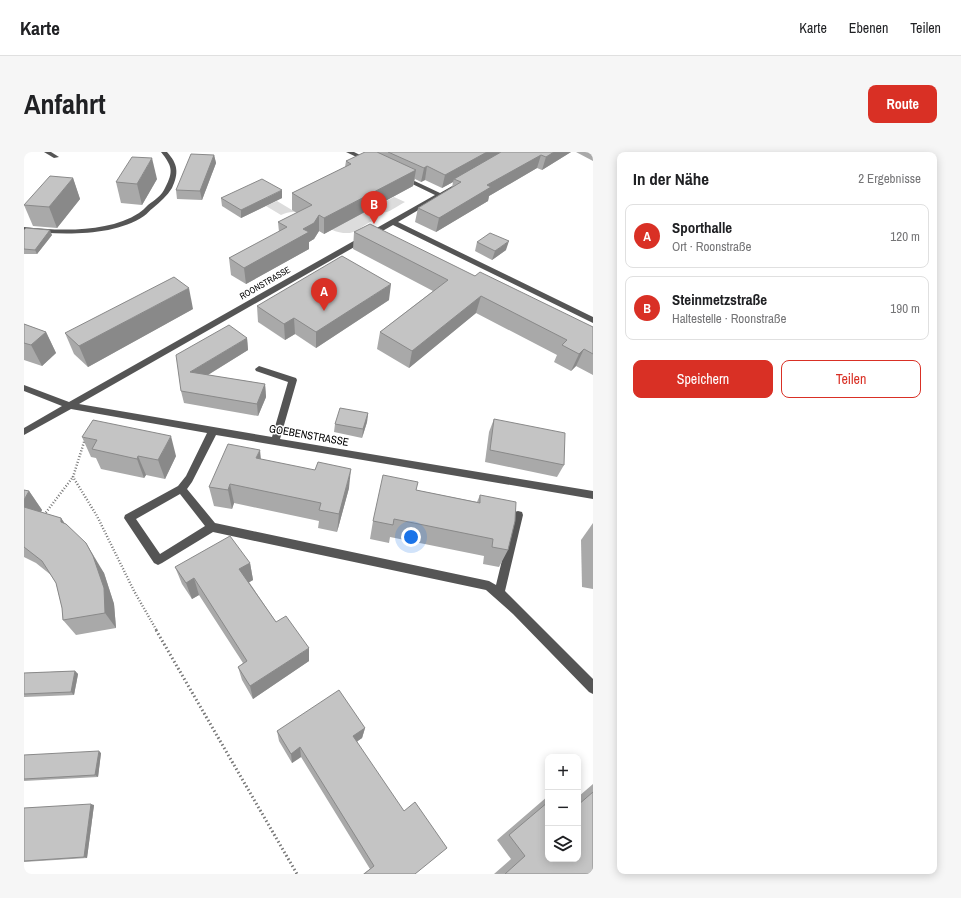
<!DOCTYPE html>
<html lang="de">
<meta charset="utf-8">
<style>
:root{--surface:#fff;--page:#f6f6f6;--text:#202124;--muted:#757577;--line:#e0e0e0;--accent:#d93025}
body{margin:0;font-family:"Archivo Narrow",sans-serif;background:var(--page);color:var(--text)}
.controls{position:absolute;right:12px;bottom:12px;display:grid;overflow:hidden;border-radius:8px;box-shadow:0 2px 10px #0003}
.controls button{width:36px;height:36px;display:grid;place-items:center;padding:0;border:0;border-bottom:1px solid var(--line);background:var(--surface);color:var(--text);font:20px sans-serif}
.you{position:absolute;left:387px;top:385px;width:14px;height:14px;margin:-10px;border:3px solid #fff;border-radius:50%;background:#1a73e8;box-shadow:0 0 0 6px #1a73e833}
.badge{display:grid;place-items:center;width:26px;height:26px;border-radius:50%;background:var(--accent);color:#fff;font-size:13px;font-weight:700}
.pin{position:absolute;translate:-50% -33px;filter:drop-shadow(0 1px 2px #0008)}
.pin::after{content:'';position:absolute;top:21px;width:14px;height:12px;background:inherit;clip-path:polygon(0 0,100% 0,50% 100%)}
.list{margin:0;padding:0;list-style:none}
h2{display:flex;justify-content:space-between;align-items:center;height:52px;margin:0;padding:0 16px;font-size:17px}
h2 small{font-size:13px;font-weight:400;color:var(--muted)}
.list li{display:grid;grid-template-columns:26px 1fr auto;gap:12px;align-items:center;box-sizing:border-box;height:64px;margin:0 8px 8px;padding:0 8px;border:1px solid var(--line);border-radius:8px}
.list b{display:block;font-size:15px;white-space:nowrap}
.list p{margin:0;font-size:13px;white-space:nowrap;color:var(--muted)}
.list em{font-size:13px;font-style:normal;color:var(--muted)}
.actions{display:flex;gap:8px;padding:12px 16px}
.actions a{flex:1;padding:9px 0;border:1px solid var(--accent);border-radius:8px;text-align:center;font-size:14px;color:var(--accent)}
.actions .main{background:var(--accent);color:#fff}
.icon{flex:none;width:22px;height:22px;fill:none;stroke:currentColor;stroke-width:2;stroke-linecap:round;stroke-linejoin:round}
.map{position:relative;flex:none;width:569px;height:722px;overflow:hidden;border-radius:8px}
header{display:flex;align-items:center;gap:24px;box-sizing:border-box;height:56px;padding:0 20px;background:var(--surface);border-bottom:1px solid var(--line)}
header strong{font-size:19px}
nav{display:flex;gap:22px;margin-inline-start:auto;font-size:14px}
.intro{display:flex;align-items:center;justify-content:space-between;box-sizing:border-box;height:96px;padding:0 24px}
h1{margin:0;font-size:28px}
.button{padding:10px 18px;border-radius:8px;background:var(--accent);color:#fff;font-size:14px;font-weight:700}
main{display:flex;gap:24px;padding:0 24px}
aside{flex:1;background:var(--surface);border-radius:8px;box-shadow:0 2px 10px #0003}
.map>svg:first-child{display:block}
.green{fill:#dcdcdc}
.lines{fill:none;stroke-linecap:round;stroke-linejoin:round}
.path-far1{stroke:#777;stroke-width:2.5;stroke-dasharray:1 2;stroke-linecap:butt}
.path{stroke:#777;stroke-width:3;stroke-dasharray:1.5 2.5;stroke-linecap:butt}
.minor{fill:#555;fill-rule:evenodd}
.wall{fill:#a9a9a9}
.shaded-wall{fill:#898989}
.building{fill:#c4c4c4;stroke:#898989}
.labels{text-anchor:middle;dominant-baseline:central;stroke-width:3;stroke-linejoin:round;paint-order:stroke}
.far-street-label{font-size:9px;fill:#000;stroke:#fff}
.street-label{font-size:11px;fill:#000;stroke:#fff}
</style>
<header>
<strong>Karte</strong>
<nav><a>Karte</a><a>Ebenen</a><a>Teilen</a></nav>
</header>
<div class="intro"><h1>Anfahrt</h1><a class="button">Route</a></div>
<main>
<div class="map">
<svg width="569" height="722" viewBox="0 0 569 722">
<rect width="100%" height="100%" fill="#fff"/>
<g class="green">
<path d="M370 45 381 50C366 58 362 65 347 57Z"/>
<path d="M253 49 268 58 340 61 348 66 346 67 348 69C342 72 332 80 326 81 297 83 282 50 257 63L242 54Z"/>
</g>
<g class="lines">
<g class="path-far1">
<polyline points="61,287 49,325 73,364 110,439 133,479"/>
<polyline points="20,363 49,325"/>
</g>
<polyline class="path" points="132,478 273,722"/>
<g class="minor">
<polygon points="20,0 27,0 35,5 30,6"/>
<path d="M137 0H143C154 12 155 21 148 36 143 44 136 50 129 56 126 58 123 62 120 64 89 85 36 83 0 79V75C35 79 84 81 115 61 118 59 121 56 124 53 131 48 138 43 141 36 150 19 148 14 137 0Z"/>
<polygon points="322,0 330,0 348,9 343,10"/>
<path d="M376 24H380L416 41 437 29 442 30 374 70 569 165V171L369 73 55 252 248 285 264 230 232 219 231 217 235 214 272 226 273 228 256 287 569 339V347L192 283 168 330 163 337 191 371 465 429 472 433 489 363 490 360 494 359 498 360 499 363 481 439 569 527V542L565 540 489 462 462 438 189 380 138 411 134 413 130 411 100 366 101 363 154 334 162 324 183 281 47 257 0 283V276L38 254 0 239V233L45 250 411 43 376 26ZM156 342 181 374 136 402 112 367Z"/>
</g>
</g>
<g class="wall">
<polygon points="354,0 547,0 518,18 513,16 465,44 464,49 412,80 391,70 394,56 428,36 429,30 418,36 401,28 397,30 391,27 389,34 300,82 295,79 290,87 285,90 285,97 222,132 207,123 205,106 255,80 254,70 273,61 268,58 268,41 321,15 322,9"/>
<polygon points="552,0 569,0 569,9"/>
<polygon points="190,3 192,11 178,48 153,47 152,38"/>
<polygon points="49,26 56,47 33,76 9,74 0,53"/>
<polygon points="133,27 118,53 97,51 92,30"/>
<polygon points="197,46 258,46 217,66 198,54"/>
<polygon points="0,78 28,83 13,102 0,102"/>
<polygon points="330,80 451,124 569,175 569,223 552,214 547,219 530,210 533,203 452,161 385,216 353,197 356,180 409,139 329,97"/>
<polygon points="453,90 482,98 468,108 451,99"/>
<polygon points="365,148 292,196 271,182 261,188 234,170 233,154"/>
<polygon points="169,157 64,215 50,202 41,181"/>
<polygon points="0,172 22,180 32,201 18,214 0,208"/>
<polygon points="223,186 224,198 184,223 241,232 242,245 234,264 160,251 157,239"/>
<polygon points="344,261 343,270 338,286 310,280 311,272"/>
<polygon points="470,267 540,313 533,325 461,310 465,280"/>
<polygon points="58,285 152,304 141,327 122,323 120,326 77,317 72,306 67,305"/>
<polygon points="237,307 325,336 313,380 294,376 295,369 210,351 208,357 190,354 185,335"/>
<polygon points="0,338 5,339 18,358 17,360 37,366 41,372 80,421 90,452 92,476 52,483 39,468 38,456 32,431 27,423 12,411 0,405"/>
<polygon points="392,338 453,350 456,343 484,398 475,415 459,412 460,404 366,385 365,391 346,387 349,369"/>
<polygon points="569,371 569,437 558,435 557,388"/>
<polygon points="226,411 229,428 225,430 252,470 285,509 229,547 218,528 214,515 219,511 175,443 168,447 158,432 151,415"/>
<polygon points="51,519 54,522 50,543 0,545 0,521"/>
<polygon points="341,576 338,586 333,589 391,722 339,722 346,717 277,605 268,611 255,589 253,579"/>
<polygon points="77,601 74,625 0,629 0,603"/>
<polygon points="569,632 569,722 470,722 487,707 473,688 524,644 524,707 554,707 554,645"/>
<polygon points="70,653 63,706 0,710 0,656"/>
</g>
<g class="shaded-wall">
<polygon points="463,0 484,0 430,27 429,30 418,36 421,23"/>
<polygon points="530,0 547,0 518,18 522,5"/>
<polygon points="190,3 192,11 178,48 176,39"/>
<polygon points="517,3 513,16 465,44 464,49 412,80 415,66 463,33"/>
<polygon points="128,6 133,27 118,53 113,32"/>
<polygon points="403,14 401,28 397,30 400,16"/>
<polygon points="392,18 389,34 300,82 300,66"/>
<polygon points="49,26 56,47 33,76 25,55"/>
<polygon points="258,38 258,46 217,66 217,58"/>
<polygon points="295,63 295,79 290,87 285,90 285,97 222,132 220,116 279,77"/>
<polygon points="26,78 28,83 13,102 11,98"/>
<polygon points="485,89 482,98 468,108 471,99"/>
<polygon points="367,132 365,148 292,196 292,180"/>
<polygon points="165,136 169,157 64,215 55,194"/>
<polygon points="457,144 452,161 385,216 388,199"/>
<polygon points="270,166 271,182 261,188 260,172"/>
<polygon points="22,180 32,201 18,214 7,193"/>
<polygon points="223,186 224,198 169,232 166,220"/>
<polygon points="560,197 552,214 547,219 555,202"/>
<polygon points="241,232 242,245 234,264 233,252"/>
<polygon points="344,261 343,270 338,286 339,277"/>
<polygon points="147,284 152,304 141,327 134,308"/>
<polygon points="236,298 238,318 232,306"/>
<polygon points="114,304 122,323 120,326 113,307"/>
<polygon points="327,317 325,336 313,380 315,362"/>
<polygon points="206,332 210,351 208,357 204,338"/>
<polygon points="5,339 18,358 10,372 0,358 0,348"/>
<polygon points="37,366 49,384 37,370"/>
<polygon points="62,391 80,421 90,452 92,476 81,461"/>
<polygon points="226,411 229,428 219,434 215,417"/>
<polygon points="170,426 175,443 168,447 162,431"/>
<polygon points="285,496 285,509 229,547 226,534"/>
<polygon points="51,519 54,522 50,543 47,540"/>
<polygon points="341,576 338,586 327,594 329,584"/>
<polygon points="276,595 277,605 268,611 267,602"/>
<polygon points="75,599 77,601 74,625 71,623"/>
<polygon points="67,652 70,653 63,706 60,705"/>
</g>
<g class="building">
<polygon points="341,0 353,0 392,18 300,66 295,63 290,71 279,77 285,80 220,116 205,106 263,75 254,70 288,53 268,41 327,12 322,9"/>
<polygon points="364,0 463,0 421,23 403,14 400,16"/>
<polygon points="477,0 530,0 522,5 517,3 463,33 467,35 415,66 394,56 437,30 430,27"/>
<polygon points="167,2 190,3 176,39 152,38"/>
<polygon points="108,5 128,6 113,32 92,30"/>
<polygon points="26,24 49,26 25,55 0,53"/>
<polygon points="238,27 258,38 217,58 197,46"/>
<polygon points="346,72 451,124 456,120 569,175 569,202 560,197 555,202 538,193 543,188 457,144 388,199 356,180 424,128 330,80"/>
<polygon points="2,76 26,78 11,98 0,97 0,78"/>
<polygon points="466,81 485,89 471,99 453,90"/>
<polygon points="318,104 367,132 292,180 270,166 260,172 233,154"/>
<polygon points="150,125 165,136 55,194 41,181"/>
<polygon points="0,172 22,180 7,193 0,191"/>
<polygon points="205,173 223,186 166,220 241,232 233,252 157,239 152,203"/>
<polygon points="316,256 344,261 339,277 311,272"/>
<polygon points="470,267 541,281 540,313 466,298"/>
<polygon points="69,268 147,284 134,308 114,304 113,307 68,297 73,288 58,285"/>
<polygon points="204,292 236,298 232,306 291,318 294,310 327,317 315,362 295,358 297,351 206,332 204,338 185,335"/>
<polygon points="359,323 394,330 392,338 456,351 456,343 492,350 491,369 484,398 468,395 469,387 370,367 369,373 349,369"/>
<polygon points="0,338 5,339 0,348"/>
<polygon points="0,355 37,366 37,370 42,372 62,391 69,404 80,436 81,461 39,468 38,456 32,431 18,409 0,395"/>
<polygon points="206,384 226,411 215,417 252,470 262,464 285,496 226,534 214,515 223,509 170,426 162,431 151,415"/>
<polygon points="51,519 47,540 0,542 0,521"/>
<polygon points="315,538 341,576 329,584 380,659 391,650 423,696 391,722 340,722 350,714 276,595 267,602 253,579"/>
<polygon points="75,599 71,623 0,627 0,603"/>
<polygon points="569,640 569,722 481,722 501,704 485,683 524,650 524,707 554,707 554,653"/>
<polygon points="67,652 60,705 0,709 0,656"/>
</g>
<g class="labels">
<g class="far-street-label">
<text transform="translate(241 131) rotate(-30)">ROONSTRASSE</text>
</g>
<g class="street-label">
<text transform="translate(285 283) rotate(10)">GOEBENSTRASSE</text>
</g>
</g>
</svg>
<div class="controls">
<button>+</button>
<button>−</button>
<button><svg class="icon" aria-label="layers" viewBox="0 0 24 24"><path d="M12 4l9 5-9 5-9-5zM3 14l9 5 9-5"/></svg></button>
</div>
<div class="you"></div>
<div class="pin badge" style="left:300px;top:159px">A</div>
<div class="pin badge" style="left:350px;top:72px">B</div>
</div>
<aside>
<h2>In der Nähe<small>2 Ergebnisse</small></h2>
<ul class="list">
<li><span class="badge">A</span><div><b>Sporthalle</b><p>Ort · Roonstraße</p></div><em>120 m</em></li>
<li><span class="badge">B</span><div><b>Steinmetzstraße</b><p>Haltestelle · Roonstraße</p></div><em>190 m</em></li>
</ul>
<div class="actions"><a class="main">Speichern</a><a>Teilen</a></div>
</aside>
</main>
